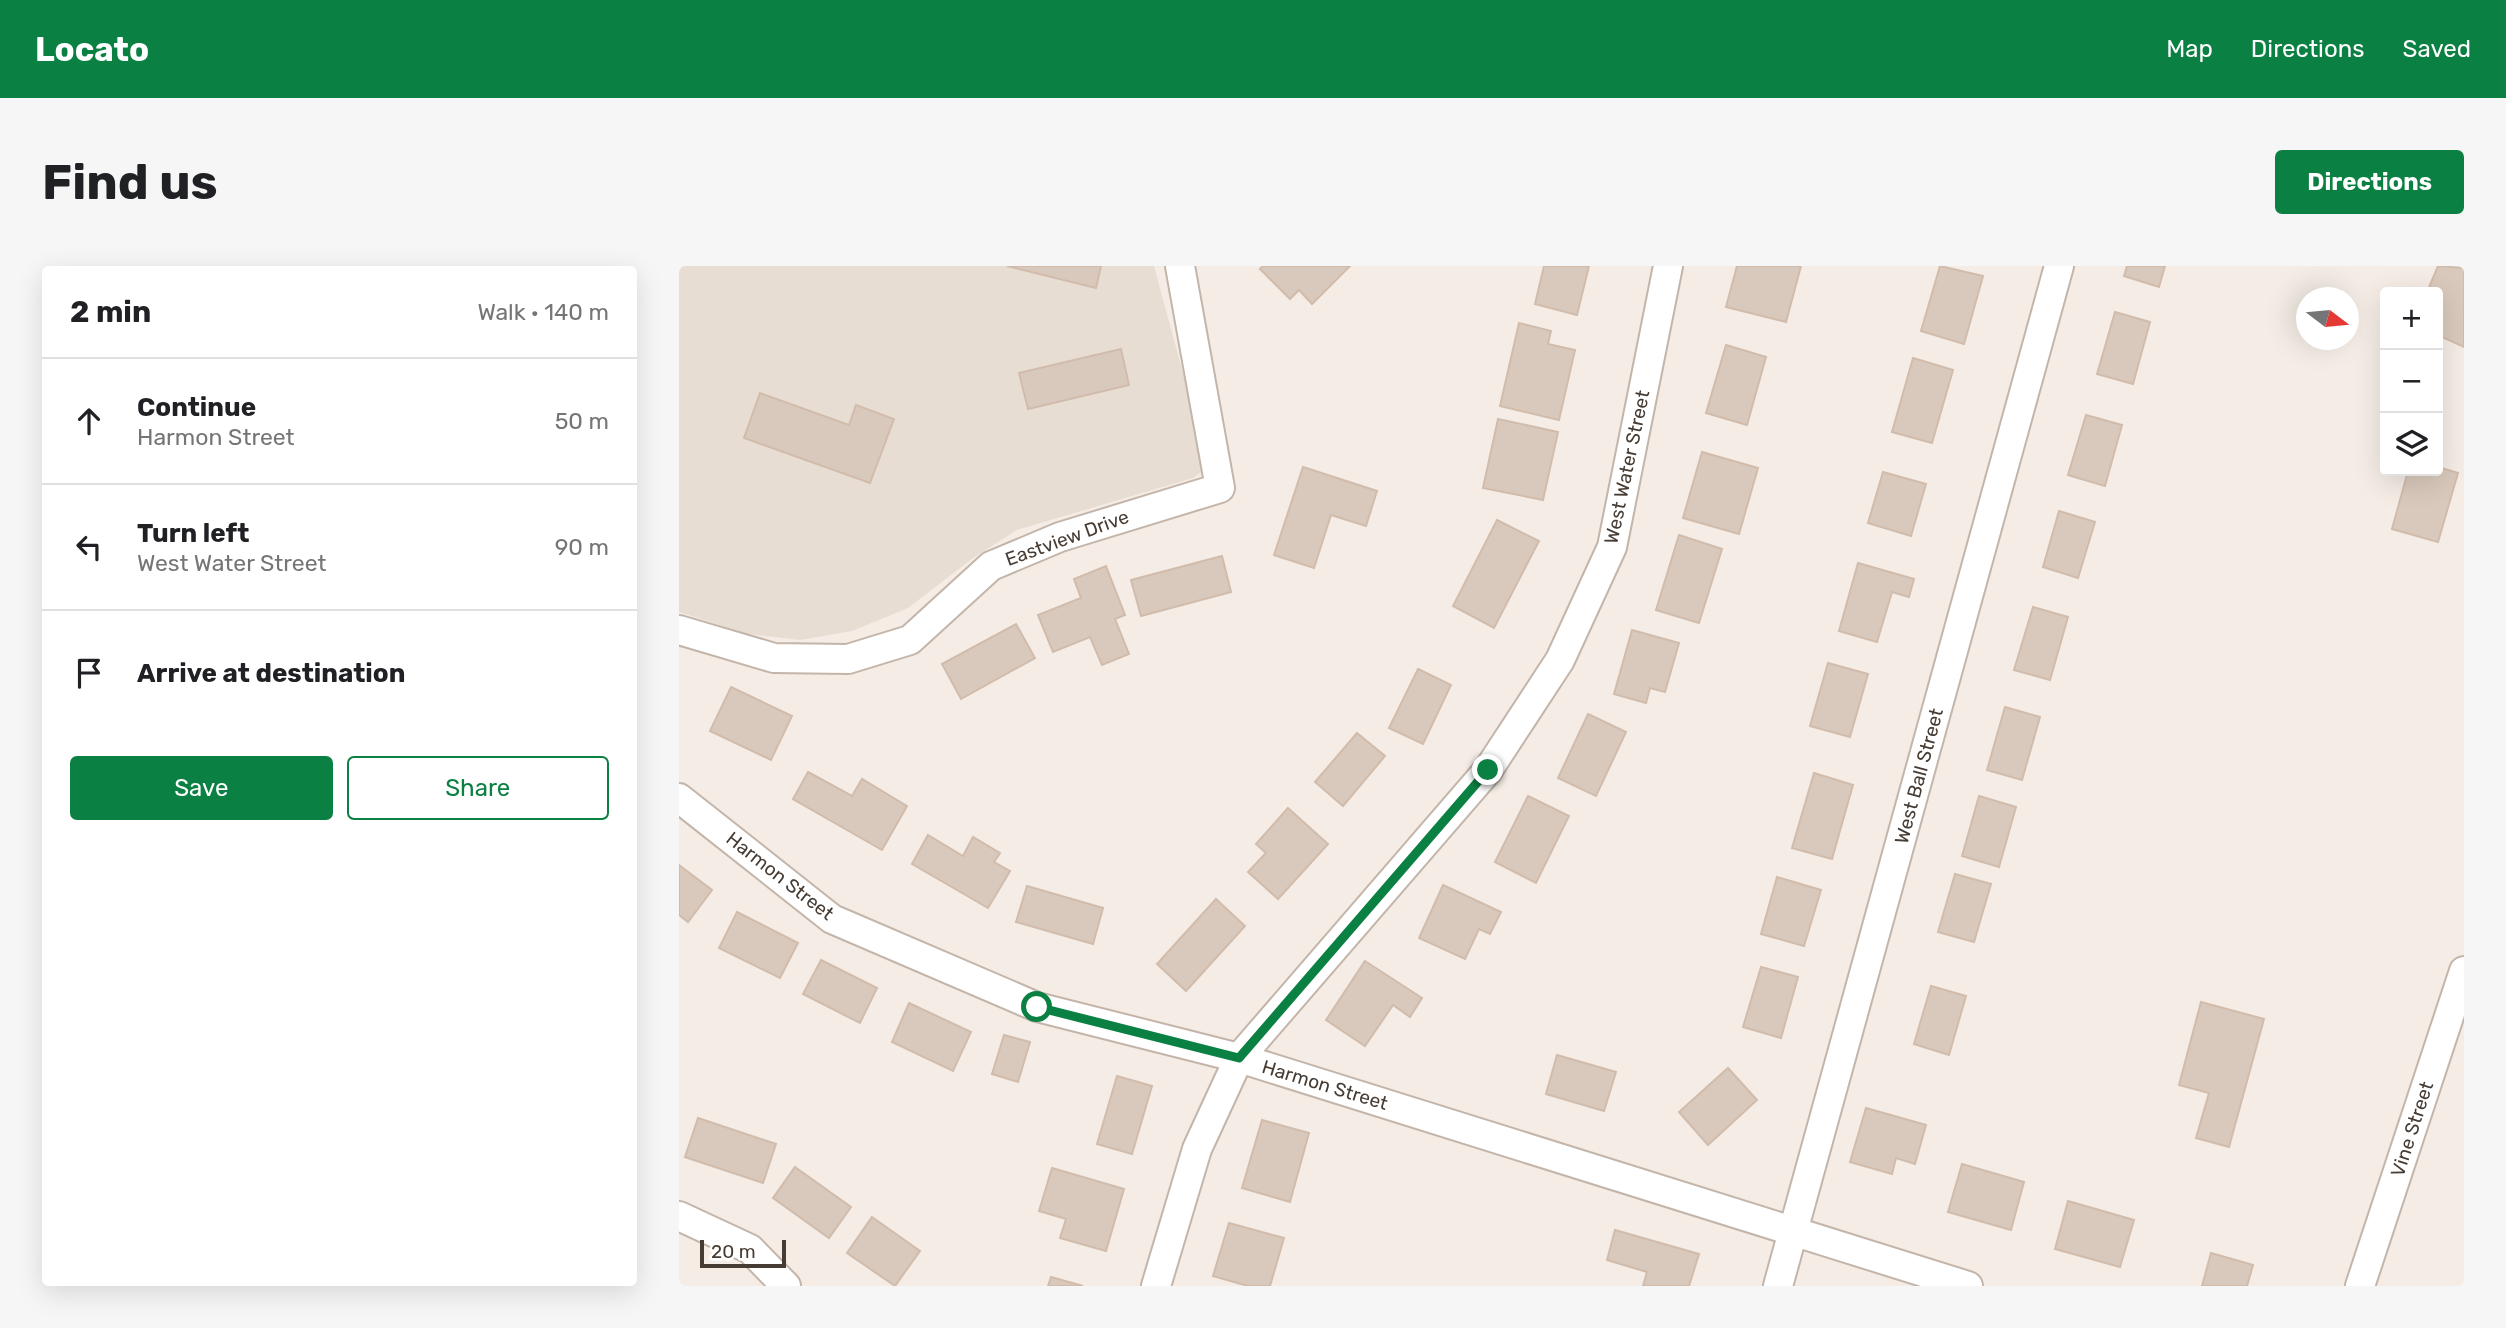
<!DOCTYPE html>
<meta charset="utf-8">
<style>
:root{--surface:#fff;--page:#f6f6f6;--text:#202124;--muted:#757577;--line:#e0e0e0;--accent:#0b8043}
body{margin:0;font-family:Rubik,sans-serif;background:var(--page);color:var(--text)}
.controls{position:absolute;right:21px;top:21px;display:grid;overflow:hidden;border-radius:7px;box-shadow:0 7px 28px #0002}
.controls button{width:63px;height:63px;display:grid;place-items:center;padding:0;border:0;border-bottom:2px solid var(--line);background:var(--surface);color:var(--text);font:35px sans-serif}
.compass{position:absolute;left:1617px;top:21px;width:63px;height:63px;border-radius:50%;background:var(--surface);box-shadow:0 7px 28px #0002;rotate:106deg}
.scale{position:absolute;left:21px;bottom:18px;width:86px;box-sizing:border-box;padding-left:7px;border:4px solid #463c34;border-top:0;font-size:19px;line-height:24px;white-space:nowrap;color:#463c34;-webkit-text-stroke:5px #fff;paint-order:stroke}
.stop{position:absolute;width:21px;height:21px;margin:-16px;border:5px solid #0b8043;border-radius:50%;background:#fff}
.stop.end{background:#0b8043;border-color:#fff;box-shadow:0 2px 7px #0008}
.list{margin:0;padding:0;list-style:none}
h2{display:flex;justify-content:space-between;align-items:center;height:91px;margin:0;padding:0 28px;font-size:30px}
h2 small{font-size:23px;font-weight:400;color:var(--muted)}
.list li{display:grid;grid-template-columns:46px 1fr auto;gap:21px;align-items:center;box-sizing:border-box;height:126px;padding:0 28px;border-top:2px solid var(--line)}
.list b{display:block;font-size:26px;white-space:nowrap}
.list p{margin:0;font-size:23px;white-space:nowrap;color:var(--muted)}
.list em{font-size:23px;font-style:normal;color:var(--muted)}
.actions{display:flex;gap:14px;padding:21px 28px}
.actions a{flex:1;padding:16px 0;border:2px solid var(--accent);border-radius:7px;text-align:center;font-size:24px;color:var(--accent)}
.actions .main{background:var(--accent);color:#fff}
.icon{flex:none;width:38px;height:38px;fill:none;stroke:currentColor;stroke-width:2;stroke-linecap:round;stroke-linejoin:round}
.map{position:relative;flex:none;width:1785px;height:1020px;overflow:hidden;border-radius:7px}
header{display:flex;align-items:center;gap:42px;box-sizing:border-box;height:98px;padding:0 35px;background:var(--accent);color:#fff}
header strong{font-size:33px}
nav{display:flex;gap:38px;margin-inline-start:auto;font-size:24px}
.intro{display:flex;align-items:center;justify-content:space-between;box-sizing:border-box;height:168px;padding:0 42px}
h1{margin:0;font-size:49px}
.button{padding:18px 32px;border-radius:7px;background:var(--accent);color:#fff;font-size:24px;font-weight:700}
main{display:flex;gap:42px;padding:0 42px}
aside{flex:1;background:var(--surface);border-radius:7px;box-shadow:0 7px 28px #0002}
.map>svg:first-child{display:block}
.residential{fill:#e8ddd2}
.building{fill:#d9c9bc;stroke:#d1bcac;stroke-width:2}
.lines{fill:none;stroke-linecap:round;stroke-linejoin:round}
.street-casing{stroke:#c3b5aa;stroke-width:32}
.street{stroke:#fff;stroke-width:28}
.route{stroke:#0b8043;stroke-width:9}
.labels{text-anchor:middle;dominant-baseline:central;stroke-width:5;stroke-linejoin:round;paint-order:stroke}
.street-label{font-size:19px;fill:#463c34;stroke:#fff}
</style>
<header>
<strong>Locato</strong>
<nav><a>Map</a><a>Directions</a><a>Saved</a></nav>
</header>
<div class="intro"><h1>Find us</h1><a class="button">Directions</a></div>
<main>
<aside>
<h2>2 min<small>Walk · 140 m</small></h2>
<ul class="list">
<li><svg class="icon" aria-label="ahead" viewBox="0 0 24 24"><path d="M12 20V5M6 11l6-6 6 6"/></svg><div><b>Continue</b><p>Harmon Street</p></div><em>50 m</em></li>
<li><svg class="icon" aria-label="left" viewBox="0 0 24 24"><path d="M17 20v-9H6M10 6l-5 5 5 5"/></svg><div><b>Turn left</b><p>West Water Street</p></div><em>90 m</em></li>
<li><svg class="icon" aria-label="arrive" viewBox="0 0 24 24"><path d="M6 21V4h12l-3 4 3 4H6"/></svg><div><b>Arrive at destination</b></div></li>
</ul>
<div class="actions"><a class="main">Save</a><a>Share</a></div>
</aside>
<div class="map">
<svg width="1785" height="1020" viewBox="0 0 1785 1020">
<rect width="100%" height="100%" fill="#f4ece5"/>
<polygon class="residential" points="0,0 475,0 525,185 525,204 514,212 338,264 294,292 229,342 173,365 121,374 69,368 0,346"/>
<g class="building">
<polygon points="328,0 422,0 417,22"/>
<polygon points="584,0 671,0 633,38 620,24 611,33 581,3"/>
<polygon points="865,0 910,0 898,49 856,38"/>
<polygon points="1058,0 1122,0 1107,56 1047,41"/>
<polygon points="1261,0 1304,10 1285,78 1242,65"/>
<polygon points="1448,0 1486,0 1480,21 1445,10"/>
<polygon points="1759,0 1785,2 1785,81 1759,69 1759,26 1748,26"/>
<polygon points="1436,46 1471,56 1454,118 1418,108"/>
<polygon points="840,57 872,65 869,78 896,84 880,154 821,140"/>
<polygon points="1047,79 1087,91 1068,159 1027,147"/>
<polygon points="442,83 450,119 349,143 340,107"/>
<polygon points="1234,92 1274,104 1253,177 1213,166"/>
<polygon points="81,127 170,159 177,139 215,153 191,217 65,172"/>
<polygon points="1407,149 1443,159 1426,220 1389,209"/>
<polygon points="819,153 879,166 864,234 804,222"/>
<polygon points="1023,186 1079,202 1060,268 1004,252"/>
<polygon points="624,201 698,225 687,260 652,249 635,302 595,289"/>
<polygon points="1759,201 1779,207 1759,276 1713,263 1729,205 1759,205"/>
<polygon points="1204,206 1247,218 1232,270 1189,257"/>
<polygon points="1380,245 1416,256 1399,312 1364,301"/>
<polygon points="818,254 860,275 815,362 774,340"/>
<polygon points="1000,269 1043,283 1020,357 977,344"/>
<polygon points="543,290 552,326 462,350 452,314"/>
<polygon points="1179,297 1235,313 1230,331 1213,326 1198,376 1160,365"/>
<polygon points="427,300 446,349 436,353 450,388 423,399 411,371 374,386 359,349 402,332 395,313"/>
<polygon points="1354,341 1389,351 1371,414 1335,404"/>
<polygon points="337,358 356,392 282,433 263,398"/>
<polygon points="953,364 1000,377 986,426 971,422 967,437 935,428"/>
<polygon points="1149,397 1189,408 1171,471 1131,460"/>
<polygon points="739,403 772,419 744,478 710,462"/>
<polygon points="52,421 113,450 92,494 31,465"/>
<polygon points="1326,441 1361,451 1343,514 1308,504"/>
<polygon points="909,448 947,466 917,530 879,512"/>
<polygon points="678,467 706,490 664,540 636,516"/>
<polygon points="129,506 173,530 183,513 228,540 203,584 114,533"/>
<polygon points="1135,507 1174,519 1153,593 1113,582"/>
<polygon points="849,530 890,550 857,617 816,596"/>
<polygon points="1300,530 1337,541 1320,601 1283,590"/>
<polygon points="609,542 649,578 599,633 569,606 587,587 577,578"/>
<polygon points="249,569 284,590 294,571 321,587 315,596 331,605 309,642 233,598"/>
<polygon points="0,599 33,624 9,656 0,649"/>
<polygon points="1276,608 1312,618 1295,676 1259,666"/>
<polygon points="1098,611 1142,624 1125,680 1082,668"/>
<polygon points="764,619 822,646 811,668 800,663 786,693 740,672"/>
<polygon points="348,620 424,642 414,678 337,656"/>
<polygon points="537,633 566,660 507,725 478,698"/>
<polygon points="58,646 119,677 101,712 40,682"/>
<polygon points="142,694 198,722 181,757 124,728"/>
<polygon points="686,695 743,732 731,751 714,739 686,780 647,754"/>
<polygon points="1082,701 1119,711 1102,772 1064,761"/>
<polygon points="1252,720 1287,730 1270,789 1235,778"/>
<polygon points="1522,736 1585,753 1550,881 1517,872 1530,827 1500,819"/>
<polygon points="230,737 292,766 274,805 213,776"/>
<polygon points="325,769 351,776 339,816 313,808"/>
<polygon points="878,789 937,806 925,845 867,828"/>
<polygon points="1049,802 1078,834 1029,879 1000,846"/>
<polygon points="438,810 473,820 453,888 418,878"/>
<polygon points="1187,842 1247,859 1236,898 1217,892 1213,908 1171,896"/>
<polygon points="19,852 97,878 84,917 6,891"/>
<polygon points="583,854 630,867 611,936 563,922"/>
<polygon points="1283,898 1345,916 1332,964 1269,946"/>
<polygon points="116,901 172,941 150,972 94,932"/>
<polygon points="373,902 445,923 427,985 381,972 387,953 360,945"/>
<polygon points="1389,935 1455,954 1441,1001 1376,983"/>
<polygon points="193,951 241,985 216,1020 168,987"/>
<polygon points="550,957 605,972 591,1020 569,1020 534,1010"/>
<polygon points="936,964 1020,988 1010,1020 964,1020 968,1006 928,994"/>
<polygon points="1532,987 1574,999 1568,1020 1523,1020"/>
<polygon points="372,1011 404,1020 369,1020"/>
</g>
<g class="lines">
<defs>
<g id="street">
<polyline points="0,364 95,392 169,393 231,374 312,300 381,271 541,222 501,0"/>
<polyline points="0,532 153,653 358,741 560,792 1289,1020"/>
<polyline points="0,950 71,983 107,1020"/>
<polyline points="477,1020 518,883 560,792 809,504 881,394 933,281 989,0"/>
<polyline points="1099,1020 1380,0"/>
<polyline points="1681,1020 1785,705"/>
</g>
</defs>
<use href="#street" class="street-casing"/>
<use href="#street" class="street"/>
</g>
<g class="lines">
<polyline class="route" points="358,741 560,792 809,504"/>
</g>
<g class="labels">
<g class="street-label">
<text transform="translate(948 201) rotate(-78)">West Water Street</text>
<text transform="translate(388 272) rotate(-20)">Eastview Drive</text>
<text transform="translate(1240 510) rotate(-75)">West Ball Street</text>
<text transform="translate(101 610) rotate(38)">Harmon Street</text>
<text transform="translate(646 819) rotate(17)">Harmon Street</text>
<text transform="translate(1733 863) rotate(-72)">Vine Street</text>
</g>
</g>
</svg>
<div class="controls">
<button>+</button>
<button>−</button>
<button><svg class="icon" aria-label="layers" viewBox="0 0 24 24"><path d="M12 4l9 5-9 5-9-5zM3 14l9 5 9-5"/></svg></button>
</div>
<svg class="compass" viewBox="-18 -18 36 36"><path d="M0-13l5 13h-10z" fill="#e53935"/><path d="M0 13l5-13h-10z" fill="#757577"/></svg>
<div class="scale">20 m</div>
<div class="stop" style="left:358px;top:741px"></div>
<div class="stop end" style="left:809px;top:504px"></div>
</div>
</main>
